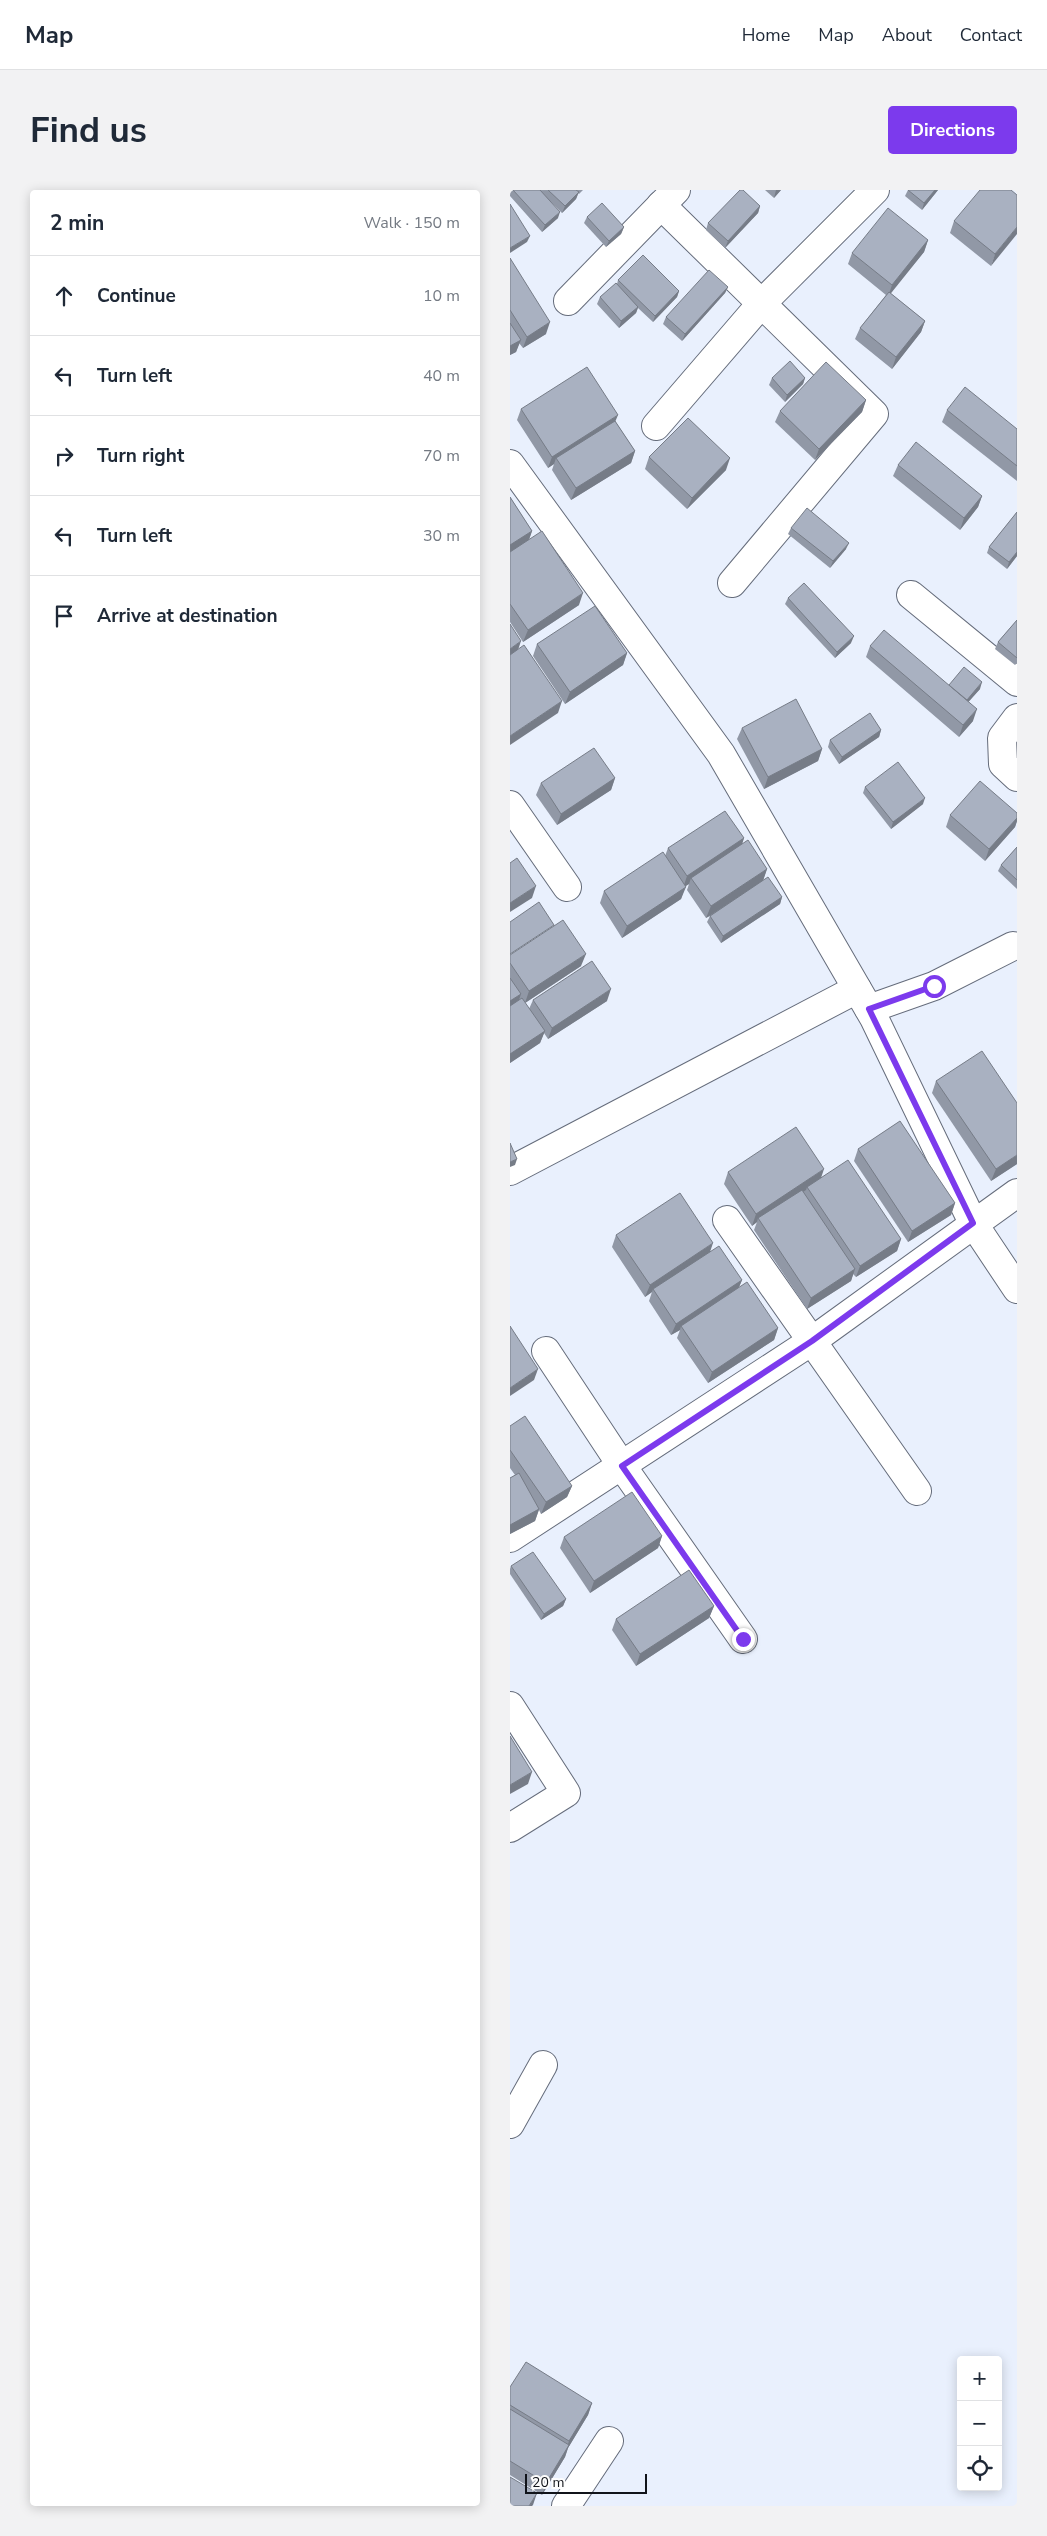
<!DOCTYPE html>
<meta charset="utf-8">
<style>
:root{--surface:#fff;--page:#f2f2f3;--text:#1f2937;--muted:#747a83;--line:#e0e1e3;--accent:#7c3aed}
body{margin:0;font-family:"Nunito Sans",sans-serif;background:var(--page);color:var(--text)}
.controls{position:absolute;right:15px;bottom:15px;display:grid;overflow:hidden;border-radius:5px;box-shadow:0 2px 12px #0003}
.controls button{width:45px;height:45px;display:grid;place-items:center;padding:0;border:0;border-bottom:1px solid var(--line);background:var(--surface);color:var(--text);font:25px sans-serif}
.scale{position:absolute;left:15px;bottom:12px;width:122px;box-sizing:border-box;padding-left:5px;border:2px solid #11141a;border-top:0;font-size:14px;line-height:18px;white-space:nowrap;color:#11141a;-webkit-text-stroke:4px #fdfdfd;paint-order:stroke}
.stop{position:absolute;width:15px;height:15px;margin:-11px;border:4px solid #7c3aed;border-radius:50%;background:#fff}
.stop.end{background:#7c3aed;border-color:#fff;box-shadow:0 1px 5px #0008}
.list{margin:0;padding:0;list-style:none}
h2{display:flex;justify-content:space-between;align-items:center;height:65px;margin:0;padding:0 20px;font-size:21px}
h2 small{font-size:16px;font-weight:400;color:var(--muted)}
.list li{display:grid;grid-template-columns:32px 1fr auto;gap:15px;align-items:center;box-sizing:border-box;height:80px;padding:0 20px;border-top:1px solid var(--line)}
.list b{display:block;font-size:19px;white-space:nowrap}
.list em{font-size:16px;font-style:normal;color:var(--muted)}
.icon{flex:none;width:28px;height:28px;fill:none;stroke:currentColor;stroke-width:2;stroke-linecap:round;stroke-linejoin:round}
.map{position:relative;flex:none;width:507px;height:2316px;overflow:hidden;border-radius:5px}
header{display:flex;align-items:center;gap:30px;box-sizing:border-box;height:70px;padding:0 25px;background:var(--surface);border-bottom:1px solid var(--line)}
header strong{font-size:24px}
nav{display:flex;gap:28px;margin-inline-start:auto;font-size:18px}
.intro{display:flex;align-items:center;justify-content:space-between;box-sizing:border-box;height:120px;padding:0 30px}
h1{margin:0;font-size:35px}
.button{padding:12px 22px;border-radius:5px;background:var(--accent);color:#fff;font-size:18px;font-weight:700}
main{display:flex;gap:30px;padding:0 30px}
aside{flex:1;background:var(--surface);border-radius:5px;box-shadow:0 2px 12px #0003}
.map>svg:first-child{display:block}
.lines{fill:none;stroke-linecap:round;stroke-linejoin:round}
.street-casing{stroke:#656c7b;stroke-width:30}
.street{stroke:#fff;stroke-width:28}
.wall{fill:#9198a6}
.shaded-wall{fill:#767c87}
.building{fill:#a9b1c1;stroke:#767c87}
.route{stroke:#7c3aed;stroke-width:6}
</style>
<header>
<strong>Map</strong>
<nav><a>Home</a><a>Map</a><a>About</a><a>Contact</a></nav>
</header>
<div class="intro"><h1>Find us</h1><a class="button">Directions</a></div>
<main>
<aside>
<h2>2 min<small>Walk · 150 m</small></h2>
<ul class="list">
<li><svg class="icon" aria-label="ahead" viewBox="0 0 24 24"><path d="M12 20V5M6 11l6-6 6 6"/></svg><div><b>Continue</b></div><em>10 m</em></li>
<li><svg class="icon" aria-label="left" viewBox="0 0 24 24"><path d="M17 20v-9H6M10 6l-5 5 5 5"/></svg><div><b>Turn left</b></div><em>40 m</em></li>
<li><svg class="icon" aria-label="right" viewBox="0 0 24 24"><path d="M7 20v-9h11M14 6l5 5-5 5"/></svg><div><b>Turn right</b></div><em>70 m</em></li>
<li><svg class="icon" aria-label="left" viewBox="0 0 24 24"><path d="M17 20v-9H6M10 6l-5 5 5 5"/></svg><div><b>Turn left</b></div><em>30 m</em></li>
<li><svg class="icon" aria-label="arrive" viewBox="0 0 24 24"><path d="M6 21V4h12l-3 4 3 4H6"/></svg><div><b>Arrive at destination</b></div></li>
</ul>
</aside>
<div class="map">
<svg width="507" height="2316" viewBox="0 0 507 2316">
<rect width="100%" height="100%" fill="#e9f0fd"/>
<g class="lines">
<defs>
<g id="street">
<polyline points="151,15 364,224 222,393"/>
<polyline points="58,111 166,0"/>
<polyline points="146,236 251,114 365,0"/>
<polyline points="0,274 211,564 364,828 463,1033 507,1099"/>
<polyline points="401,405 507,492"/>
<polyline points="507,528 492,548 493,574 507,587"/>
<polyline points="0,615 57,697"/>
<polyline points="359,819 424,796 503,756"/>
<polyline points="0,981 347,799"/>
<polyline points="217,1030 407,1301"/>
<polyline points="36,1161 112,1276 233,1449"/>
<polyline points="0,1348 302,1151 507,1003"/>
<polyline points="0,1516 56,1603 0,1638"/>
<polyline points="0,1934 33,1875"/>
<polyline points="56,2316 99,2251"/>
</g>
</defs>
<use href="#street" class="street-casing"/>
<use href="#street" class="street"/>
</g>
<g class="wall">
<polygon points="0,0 73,0 69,4 68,3 66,9 52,23 39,10 48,28 32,42 0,6"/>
<polygon points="255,0 271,0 264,8"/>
<polygon points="398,0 428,0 412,20 395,6"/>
<polygon points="507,5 481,76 440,43 444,31"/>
<polygon points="250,16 248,23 215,58 196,40 198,33"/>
<polygon points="77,27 114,37 111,44 96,57 74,33"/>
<polygon points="418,50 414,62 380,103 415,131 411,142 382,179 345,149 350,138 376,105 338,74 342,63"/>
<polygon points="0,68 36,144 13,158 9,153 6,162 0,165"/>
<polygon points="108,90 169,101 167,107 143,132 128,118 126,123 109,138 87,114 90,107 107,94"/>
<polygon points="218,97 215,103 172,151 153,134 156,127"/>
<polygon points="262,188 295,188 293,194 275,212 259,195"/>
<polygon points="356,210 352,222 305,270 265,232 270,221"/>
<polygon points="11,219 105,231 125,261 121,273 61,310 42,280 44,274 38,278 7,230"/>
<polygon points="437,220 507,239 507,291 432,232"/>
<polygon points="139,267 216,280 177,319 135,279"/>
<polygon points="388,275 472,306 468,317 450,340 383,286"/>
<polygon points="0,307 22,341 19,350 69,415 13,452 0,432"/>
<polygon points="507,322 507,366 497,379 477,363 479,357"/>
<polygon points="281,338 336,359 320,378 278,344"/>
<polygon points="278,408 341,453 325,468 275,414"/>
<polygon points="507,430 507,473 505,475 485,459 488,452"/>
<polygon points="27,454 117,463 113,475 55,514 23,466"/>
<polygon points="360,456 438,495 470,499 458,512 463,531 449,547 356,467"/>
<polygon points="232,538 312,559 308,571 254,599 227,549"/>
<polygon points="371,540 369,547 329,574 318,557 320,550"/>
<polygon points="105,588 101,600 47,635 26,605 31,593"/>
<polygon points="355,597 413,614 381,639 353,603"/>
<polygon points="507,623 507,631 505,637 475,671 436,637 440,625"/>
<polygon points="234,648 232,654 257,679 253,690 272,707 270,714 211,753 197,732 200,726 196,728 177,700 179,694 175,696 171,709 112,748 90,713 94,701 155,666 158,658"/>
<polygon points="507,657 507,699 488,681 491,675"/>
<polygon points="0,773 71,776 15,813 19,819 23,810 97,811 38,849 34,843 30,853 0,873"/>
<polygon points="426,891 507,974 481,991 422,903"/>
<polygon points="348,959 445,1013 441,1025 398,1052 344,971"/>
<polygon points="218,982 311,988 391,1049 387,1061 346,1087 343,1084 341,1091 297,1119 244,1040 247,1032 242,1036 214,994"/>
<polygon points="106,1045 200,1062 232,1090 229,1097 268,1138 264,1150 198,1193 167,1148 170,1140 161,1145 139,1111 142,1102 135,1107 102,1057"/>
<polygon points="0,1236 62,1296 57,1307 31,1324 29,1320 25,1331 0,1344 0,1288 5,1285 0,1278"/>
<polygon points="152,1346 148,1358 80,1403 50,1358 54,1347"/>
<polygon points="1,1376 56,1409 53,1416 31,1430 0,1384 0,1379"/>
<polygon points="204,1416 199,1428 126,1476 102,1440 106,1429"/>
<polygon points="0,2197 82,2213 78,2225 58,2258 55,2267 32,2305 0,2285"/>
</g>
<g class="shaded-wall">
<polygon points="266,0 271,0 264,8"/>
<polygon points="425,0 428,0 412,20 414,13"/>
<polygon points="69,2 66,9 52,23 55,16"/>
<polygon points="250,16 248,23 215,58 218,51"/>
<polygon points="50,22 48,28 32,42 35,35"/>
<polygon points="114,37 111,44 96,57 99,51"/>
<polygon points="507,37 507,44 481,76 485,64"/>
<polygon points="20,46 17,52 0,63 0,58"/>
<polygon points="418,50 414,62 378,107 382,95"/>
<polygon points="218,97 215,103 172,151 175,144"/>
<polygon points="169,101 167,107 143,132 145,126"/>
<polygon points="128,117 126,123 109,138 111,131"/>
<polygon points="415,131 411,142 382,179 386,167"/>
<polygon points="40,132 36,144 13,158 17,147"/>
<polygon points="11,150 6,162 0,165 0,156"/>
<polygon points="295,188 293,194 275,212 277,205"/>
<polygon points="356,210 352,222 305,270 309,259"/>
<polygon points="108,225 103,237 46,268 44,274 38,278 42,267"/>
<polygon points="125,261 121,273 61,310 66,298"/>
<polygon points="220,268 216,280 177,319 182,308"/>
<polygon points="472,306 468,317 450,340 454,328"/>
<polygon points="22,341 18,352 0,364 0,355"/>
<polygon points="339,353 336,359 320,378 323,371"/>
<polygon points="507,362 507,366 497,379 499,372"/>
<polygon points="73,403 69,415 13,452 18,440"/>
<polygon points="344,446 341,453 325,468 327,462"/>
<polygon points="11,451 7,463 0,468 0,459"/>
<polygon points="117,463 113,475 55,514 60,502"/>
<polygon points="472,492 470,499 454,517 457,510"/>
<polygon points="52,511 48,523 0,555 0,546"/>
<polygon points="467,519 463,531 449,547 453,535"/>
<polygon points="371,540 369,547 329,574 332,567"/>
<polygon points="312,559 308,571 254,599 258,587"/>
<polygon points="105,588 101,600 47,635 51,624"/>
<polygon points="415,608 413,614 381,639 383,632"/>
<polygon points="507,628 507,631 505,637 475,671 479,659"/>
<polygon points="234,648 230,660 181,688 179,694 173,698 177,686"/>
<polygon points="257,679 253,691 196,728 201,716"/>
<polygon points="26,696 22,708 0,722 0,713"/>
<polygon points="176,697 171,709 112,748 117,736"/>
<polygon points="272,707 270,714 211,753 213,746"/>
<polygon points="76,764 71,776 15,813 19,801"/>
<polygon points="101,799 97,811 38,849 42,838"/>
<polygon points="11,804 7,816 0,820 0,811"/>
<polygon points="35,841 30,853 0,873 0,864"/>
<polygon points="507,965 507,974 481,991 486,979"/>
<polygon points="7,969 5,975 0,977 0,972"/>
<polygon points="314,979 310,991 297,997 296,1000 250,1030 248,1028 247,1032 242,1036 246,1024"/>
<polygon points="445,1013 441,1025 398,1052 402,1041"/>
<polygon points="391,1049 387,1061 346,1087 350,1076"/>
<polygon points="203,1053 199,1065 143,1099 142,1102 135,1107 140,1095"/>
<polygon points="345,1079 341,1091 297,1119 301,1108"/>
<polygon points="232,1090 227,1102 171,1136 170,1140 161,1145 166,1134"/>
<polygon points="268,1138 264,1150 198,1193 202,1182"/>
<polygon points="28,1179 24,1190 0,1206 0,1198"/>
<polygon points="62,1296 57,1307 31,1324 36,1312"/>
<polygon points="29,1319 25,1331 0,1344 0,1335"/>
<polygon points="152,1346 148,1358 80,1403 84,1391"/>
<polygon points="56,1409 53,1416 31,1430 34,1424"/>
<polygon points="204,1416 199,1428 126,1476 130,1464"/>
<polygon points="22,1582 18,1594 0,1604 0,1595"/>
<polygon points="82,2213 78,2225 58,2258 55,2267 32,2305 36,2293 56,2260 59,2251"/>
<polygon points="27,2303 23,2315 22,2316 19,2316"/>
</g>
<g class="building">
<polygon points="3,0 30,0 50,22 35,35"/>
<polygon points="38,0 66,0 69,2 55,16"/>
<polygon points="230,0 233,0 250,16 218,51 198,33"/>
<polygon points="398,0 425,0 414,13"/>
<polygon points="470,0 501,0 507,5 507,37 485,64 444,31"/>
<polygon points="92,13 114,37 99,51 77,27"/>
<polygon points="0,14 20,46 0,58"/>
<polygon points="378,18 418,50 382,95 342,63"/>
<polygon points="133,65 169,101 145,126 108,90"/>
<polygon points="0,68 40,132 17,147 0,120"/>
<polygon points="199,80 218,97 175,144 156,127"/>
<polygon points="106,93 128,117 111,131 90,107"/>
<polygon points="379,102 415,131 386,167 350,138"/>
<polygon points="0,133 11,150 0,156"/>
<polygon points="280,171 295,188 277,205 262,188"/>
<polygon points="316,172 356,210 309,259 270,221"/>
<polygon points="77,177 108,225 42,267 11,219"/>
<polygon points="455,197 507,239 507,276 437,220"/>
<polygon points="178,228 220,268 182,308 139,267"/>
<polygon points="105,231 125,261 66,298 46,268"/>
<polygon points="406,252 472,306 454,328 388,275"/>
<polygon points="0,307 22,341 0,355"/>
<polygon points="297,318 339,353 323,371 281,338"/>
<polygon points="507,322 507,362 499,372 479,357"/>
<polygon points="32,341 73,403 18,440 0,414 0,362"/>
<polygon points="294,393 344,446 327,462 278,408"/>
<polygon points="85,416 117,463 60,502 27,454"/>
<polygon points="507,430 507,468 488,452"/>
<polygon points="0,434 11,451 0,459"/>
<polygon points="374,440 467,519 453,535 360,456"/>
<polygon points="14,455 52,511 0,546 0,465"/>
<polygon points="454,477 472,492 457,510 439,495"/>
<polygon points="286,509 312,559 258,587 232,538"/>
<polygon points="360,523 371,540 332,567 320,550"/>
<polygon points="84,558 105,588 51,624 31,593"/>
<polygon points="388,572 415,608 383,632 355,597"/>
<polygon points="470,591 507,623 507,628 479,659 440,625"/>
<polygon points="215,621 234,648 177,686 158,658"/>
<polygon points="238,650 257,679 201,716 181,688"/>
<polygon points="507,657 507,690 491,675"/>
<polygon points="153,662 176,697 117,736 94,701"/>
<polygon points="7,668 26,696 0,713 0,673"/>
<polygon points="258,687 272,707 213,746 200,726"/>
<polygon points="29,712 44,735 0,764 0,732"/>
<polygon points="53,730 76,764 19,801 0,773 0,765"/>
<polygon points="82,771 101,799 42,838 23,810"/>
<polygon points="0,788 11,804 0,811"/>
<polygon points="12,808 35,841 0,864 0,816"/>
<polygon points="472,861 507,913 507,965 486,979 426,891"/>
<polygon points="390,931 445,1013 402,1041 348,959"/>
<polygon points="286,937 314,979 246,1024 218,982"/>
<polygon points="0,953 7,969 0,972"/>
<polygon points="338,970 391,1049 350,1076 297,997"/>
<polygon points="292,1000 345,1079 301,1108 248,1028"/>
<polygon points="170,1003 203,1053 140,1095 106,1045"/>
<polygon points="209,1056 232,1090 166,1134 143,1099"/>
<polygon points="237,1092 268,1138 202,1182 171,1136"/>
<polygon points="0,1136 28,1179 0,1198"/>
<polygon points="15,1226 62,1296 36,1312 0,1260 0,1236"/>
<polygon points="9,1283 29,1319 0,1335 0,1288"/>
<polygon points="122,1302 152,1346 84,1391 54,1347"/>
<polygon points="23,1362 56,1409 34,1424 1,1376"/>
<polygon points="179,1380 204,1416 130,1464 106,1429"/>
<polygon points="0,1546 22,1582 0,1595"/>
<polygon points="16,2172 82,2213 59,2251 0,2215 0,2197"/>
<polygon points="0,2219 59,2255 36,2293 0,2271"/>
<polygon points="0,2287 27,2303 19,2316 0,2316"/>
</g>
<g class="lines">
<polyline class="route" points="233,1449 112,1276 302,1151 463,1033 359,819 424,796"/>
</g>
</svg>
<div class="controls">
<button>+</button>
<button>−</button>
<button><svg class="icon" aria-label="locate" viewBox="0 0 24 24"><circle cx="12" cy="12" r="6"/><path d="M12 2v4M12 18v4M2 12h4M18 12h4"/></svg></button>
</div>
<div class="scale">20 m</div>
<div class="stop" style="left:424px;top:796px"></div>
<div class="stop end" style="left:233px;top:1449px"></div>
</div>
</main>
